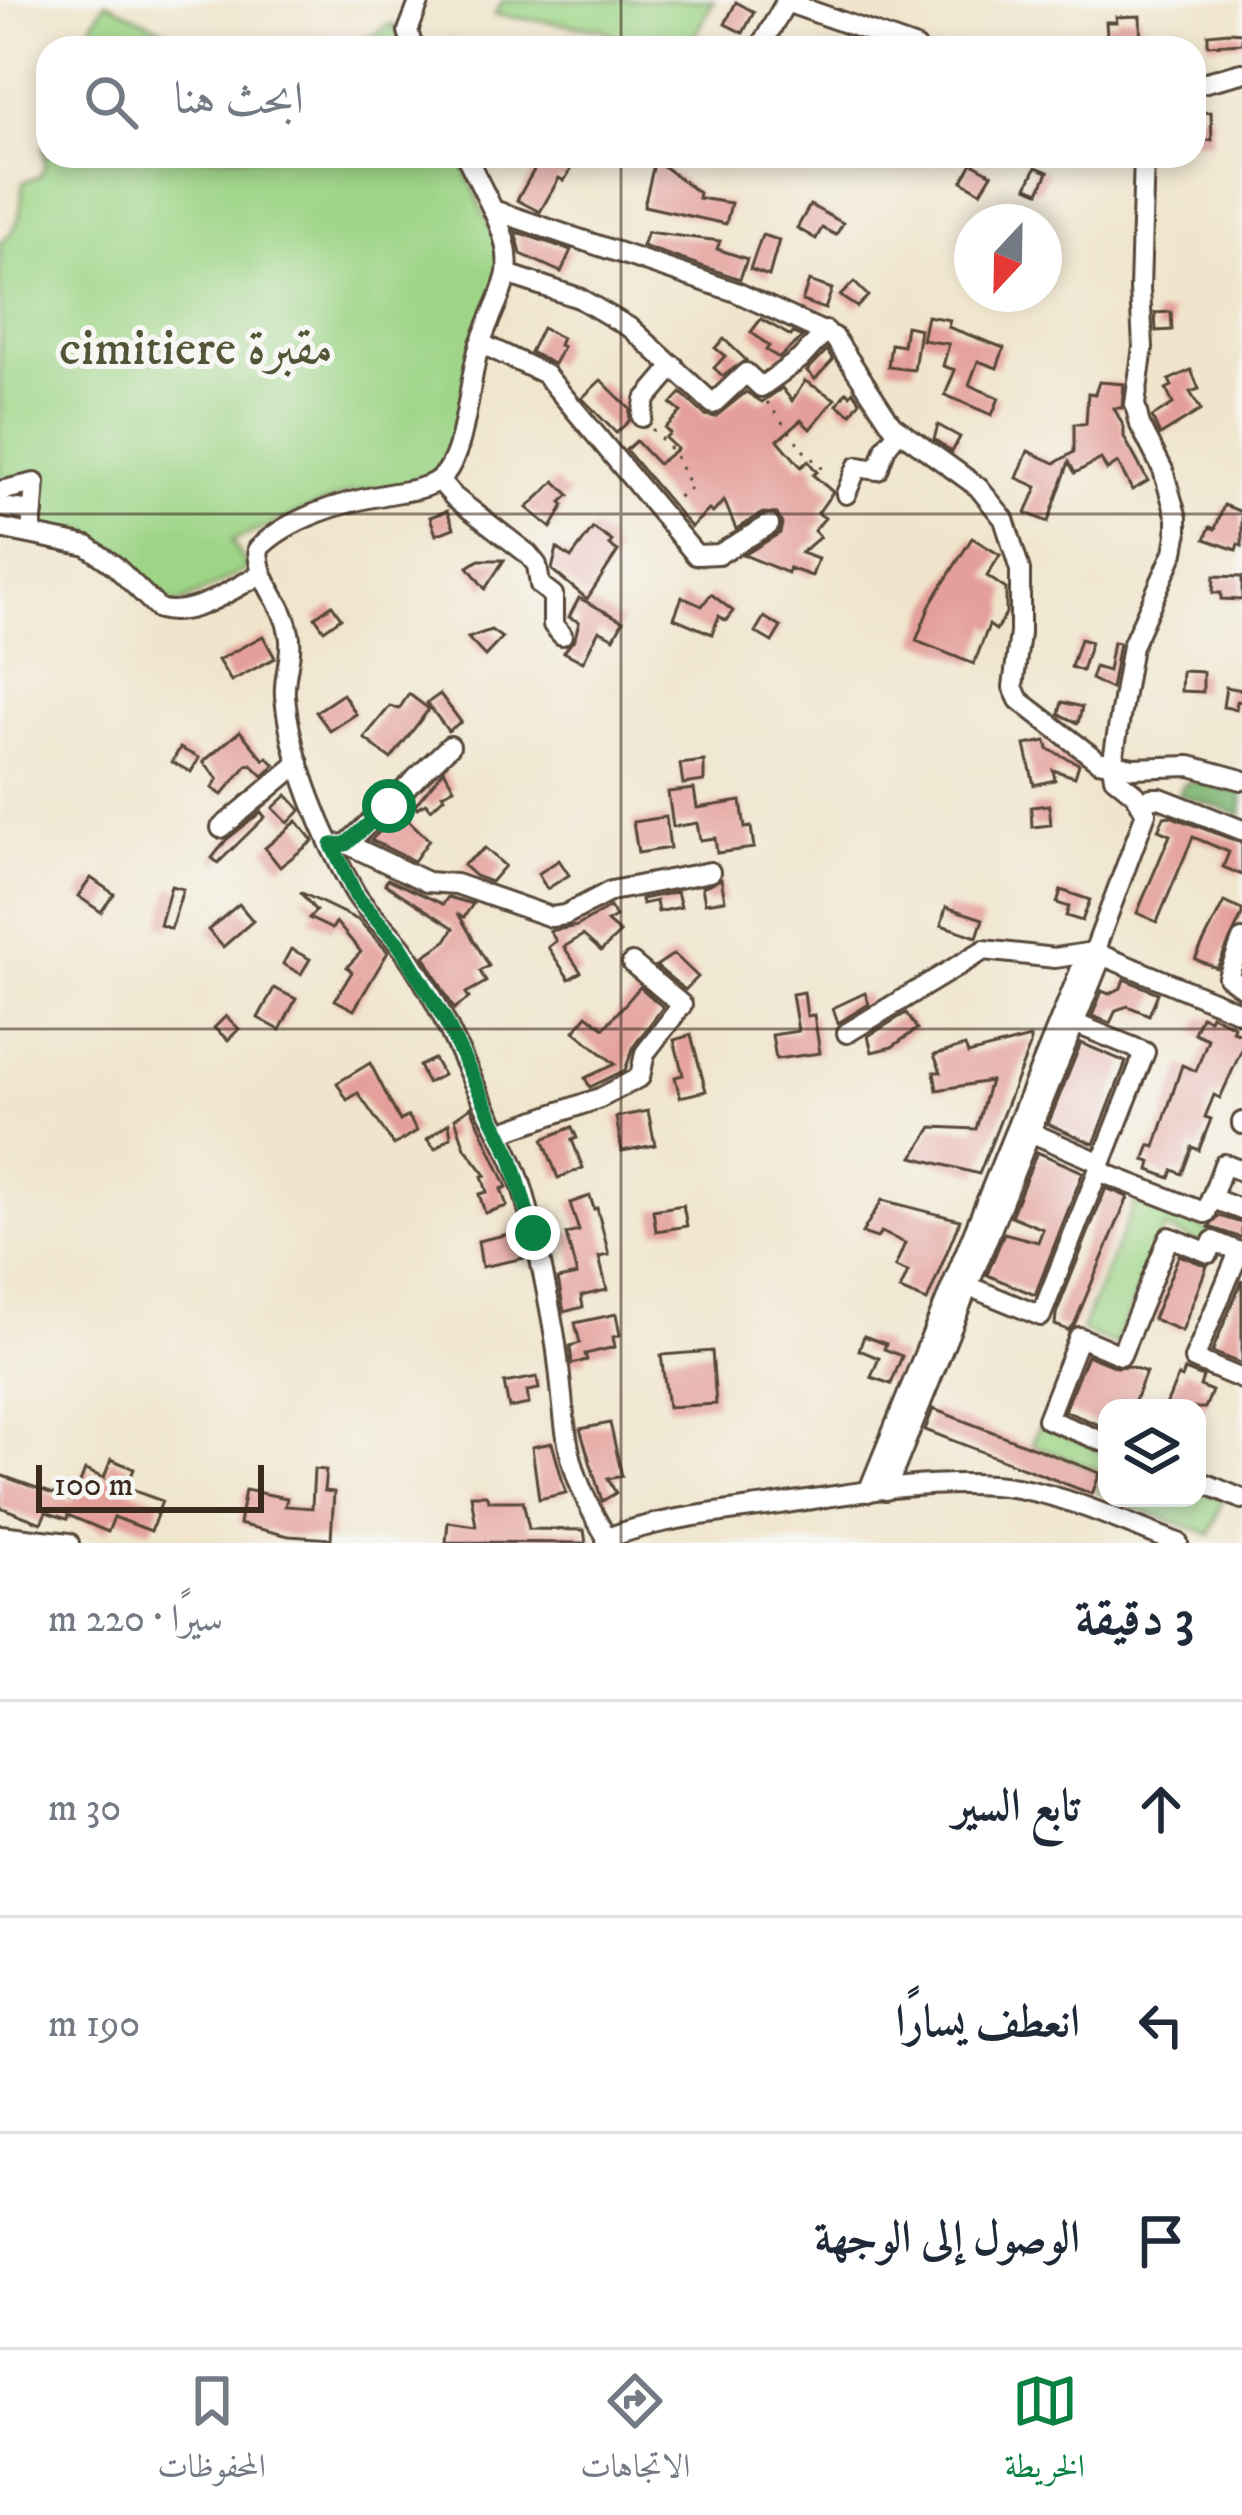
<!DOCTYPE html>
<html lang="ar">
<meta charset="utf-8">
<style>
:root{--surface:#fff;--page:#f2f2f3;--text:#1f2937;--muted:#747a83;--line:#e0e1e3;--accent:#0b8043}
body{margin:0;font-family:"IM FELL DW Pica",Amiri,serif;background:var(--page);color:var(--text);direction:rtl}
.controls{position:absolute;right:36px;bottom:36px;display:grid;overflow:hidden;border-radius:24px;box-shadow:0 6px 18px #0003}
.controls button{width:108px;height:108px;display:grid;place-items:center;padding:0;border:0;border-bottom:3px solid var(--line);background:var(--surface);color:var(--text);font:60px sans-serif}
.compass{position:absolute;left:954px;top:204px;width:108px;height:108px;border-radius:50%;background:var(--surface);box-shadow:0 6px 18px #0003;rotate:202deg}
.scale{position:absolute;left:36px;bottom:30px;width:228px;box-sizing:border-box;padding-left:12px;border:6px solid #3b2a1e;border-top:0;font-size:33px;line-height:42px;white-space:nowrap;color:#3b2a1e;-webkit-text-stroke:9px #f6f6f2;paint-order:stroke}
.stop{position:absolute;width:36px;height:36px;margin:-27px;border:9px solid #0b8043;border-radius:50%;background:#fff}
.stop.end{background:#0b8043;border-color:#fff;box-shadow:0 3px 12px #0008}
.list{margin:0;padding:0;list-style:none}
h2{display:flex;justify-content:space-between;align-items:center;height:156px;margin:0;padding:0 48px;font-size:51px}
h2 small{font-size:39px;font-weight:400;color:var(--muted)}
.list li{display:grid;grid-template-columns:78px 1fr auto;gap:36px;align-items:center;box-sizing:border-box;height:216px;padding:0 48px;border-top:3px solid var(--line)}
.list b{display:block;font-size:45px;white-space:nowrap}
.list em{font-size:39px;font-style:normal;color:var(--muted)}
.icon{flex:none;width:66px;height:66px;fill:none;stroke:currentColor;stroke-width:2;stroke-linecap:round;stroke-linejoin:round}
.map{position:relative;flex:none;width:1242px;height:1543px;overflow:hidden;direction:ltr}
.search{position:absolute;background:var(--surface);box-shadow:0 6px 18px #0003;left:36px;right:36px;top:36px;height:132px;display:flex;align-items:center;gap:30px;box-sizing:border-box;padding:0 42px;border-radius:36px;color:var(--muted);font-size:45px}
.sheet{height:804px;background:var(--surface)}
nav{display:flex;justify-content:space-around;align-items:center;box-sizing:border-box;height:168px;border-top:3px solid var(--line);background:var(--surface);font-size:33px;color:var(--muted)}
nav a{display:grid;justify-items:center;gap:6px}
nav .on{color:var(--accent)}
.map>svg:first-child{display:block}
.green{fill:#9dd486;stroke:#6c7f52;stroke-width:3}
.forest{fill:#7eb673;stroke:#5c7048;stroke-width:3}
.building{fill:#e49f9a}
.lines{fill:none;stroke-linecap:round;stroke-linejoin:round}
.minor-casing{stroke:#564638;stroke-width:24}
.path{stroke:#564638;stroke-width:3;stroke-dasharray:3 9;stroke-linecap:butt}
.minor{stroke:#fff;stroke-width:18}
.route{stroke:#0b8043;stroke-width:15}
.grid{fill:none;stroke:#3b2a1e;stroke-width:3;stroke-opacity:0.55}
.labels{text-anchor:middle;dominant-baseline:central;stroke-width:10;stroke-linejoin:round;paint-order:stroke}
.park-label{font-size:51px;fill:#545438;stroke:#f6f6f2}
</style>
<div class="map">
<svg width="1242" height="1543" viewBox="0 0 1242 1543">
<rect width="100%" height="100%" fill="#f6f6f2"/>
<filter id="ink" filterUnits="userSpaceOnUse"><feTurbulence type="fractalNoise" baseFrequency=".00833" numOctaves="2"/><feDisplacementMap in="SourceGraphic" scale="24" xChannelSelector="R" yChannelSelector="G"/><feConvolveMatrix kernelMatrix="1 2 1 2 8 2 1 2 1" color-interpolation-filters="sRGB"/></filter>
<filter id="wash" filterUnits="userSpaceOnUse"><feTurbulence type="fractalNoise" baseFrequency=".004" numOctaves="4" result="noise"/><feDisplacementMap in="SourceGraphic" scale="48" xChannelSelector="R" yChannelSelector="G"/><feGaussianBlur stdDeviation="2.7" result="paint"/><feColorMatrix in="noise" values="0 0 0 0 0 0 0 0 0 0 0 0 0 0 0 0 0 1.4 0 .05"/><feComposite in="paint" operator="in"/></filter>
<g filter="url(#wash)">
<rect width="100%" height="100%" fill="#f0e5cc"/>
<g class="green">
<polygon points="503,0 714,0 688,48 630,48 602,29 494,15"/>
<polygon points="106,2 170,33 183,48 77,48"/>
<polygon points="392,23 405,48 353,48"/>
<path d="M48 142V156H459L501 253V272L448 463 418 482 349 493 232 541 248 569 181 603 164 602 87 532 50 530 39 523 0 518V242C22 230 21 205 23 182L40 176 45 166 43 146Z"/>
<polygon points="1136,1200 1210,1231 1205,1245 1164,1228 1115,1345 1081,1330"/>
<polygon points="1039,1426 1107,1453 1107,1495 1097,1491 1103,1472 1032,1444"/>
<polygon points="1197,1490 1223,1499 1210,1535 1125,1504 1127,1498 1197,1498"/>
</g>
<polygon class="forest" points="1197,782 1242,793 1242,815 1178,794 1185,783"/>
<g id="blocks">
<g class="building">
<polygon points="736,2 754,12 743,33 725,24"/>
<polygon points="1140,16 1141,48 1108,48 1106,22 1117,22 1116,17"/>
<polygon points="1228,32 1242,33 1242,43 1208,45 1208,34"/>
<polygon points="1211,112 1212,140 1194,141 1194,113"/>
<polygon points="542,156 579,156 564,181 559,178 540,212 517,200"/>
<polygon points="655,160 699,193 698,198 731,203 726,224 644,206"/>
<polygon points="972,163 992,174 981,192 962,181"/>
<polygon points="1036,167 1048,172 1039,192 1027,187"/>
<polygon points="810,205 843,223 836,235 822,228 816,239 797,228"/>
<polygon points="516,232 571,250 561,272 521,254"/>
<polygon points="647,232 720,241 717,249 747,259 740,279 642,246"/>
<polygon points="762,235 779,240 769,276 750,269"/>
<polygon points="809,281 832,289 825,309 802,301"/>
<polygon points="854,282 868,296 857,307 840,296"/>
<polygon points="1171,312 1172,330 1156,331 1155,313"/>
<polygon points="927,316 950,320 948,327 1004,348 997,368 978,361 969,385 999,398 992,415 945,395 955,370 943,366 949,344 922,340"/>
<polygon points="761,319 791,336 793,333 802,337 779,358 766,350 769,346 751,332"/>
<polygon points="906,326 920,329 914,370 888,367 891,344 903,346"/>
<polygon points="542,328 562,338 559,345 563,347 554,364 530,352"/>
<polygon points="724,339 746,360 723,376 714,368 725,356 715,348"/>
<polygon points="827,350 833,360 815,379 807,371"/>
<polygon points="1191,370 1199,389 1190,392 1201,410 1160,435 1152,417 1173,404 1166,389 1172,386 1169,380"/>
<polygon points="601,380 630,409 629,421 616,433 582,398"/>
<polygon points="805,381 835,399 810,429 801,420 778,440 801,467 808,461 817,472 813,475 833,492 818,513 825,518 814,531 820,537 801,553 818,559 812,576 789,568 788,573 744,555 780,533 782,524 777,514 763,513 736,529 724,500 713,513 709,510 691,527 626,450 636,441 658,464 677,449 665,438 670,433 665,428 681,412 671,404 681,393 705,415 715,417 746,392 762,402 782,388 792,401"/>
<polygon points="1099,382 1124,384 1122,408 1114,408 1124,427 1124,437 1148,481 1132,490 1118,463 1107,470 1101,459 1075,473 1069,462 1048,522 1026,513 1037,487 1017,478 1028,451 1055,463 1074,452 1074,424 1086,424 1088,393 1095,394"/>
<polygon points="853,391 860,401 851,414 837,405 846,392 850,395"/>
<polygon points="938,425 960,437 952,452 934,439"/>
<polygon points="555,481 569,495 561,502 564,505 551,528 527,508"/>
<polygon points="1224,505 1242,512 1242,546 1238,544 1236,550 1205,539 1210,527 1215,529"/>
<polygon points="447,511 454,528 436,535 430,517"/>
<polygon points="593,528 612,541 609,545 618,551 587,599 552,570 557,548 571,558"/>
<polygon points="972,538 1000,555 987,576 1006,589 1006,613 996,630 989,625 974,664 916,641 931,603"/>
<polygon points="479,560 504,560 485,589 468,567"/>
<polygon points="1214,576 1242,577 1242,600 1221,599 1221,593 1213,593"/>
<polygon points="711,594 733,611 726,621 719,616 712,634 674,618 682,597 702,606"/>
<polygon points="579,598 623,621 614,638 599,630 583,662 564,652 575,638 579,622 569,617"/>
<polygon points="332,605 341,618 324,630 315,617"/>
<polygon points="764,617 781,627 772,642 755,632"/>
<polygon points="491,630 502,638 485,656 468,638"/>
<polygon points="263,636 275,658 231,681 218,660"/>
<polygon points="1080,639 1091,642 1082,671 1071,667"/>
<polygon points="1113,642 1119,643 1111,689 1091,679 1095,667 1108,671"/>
<polygon points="1182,671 1203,672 1203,692 1181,691"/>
<polygon points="1226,687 1242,690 1242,702 1237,701 1236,709 1223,707"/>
<polygon points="343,694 356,714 330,731 316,712"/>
<polygon points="409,694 429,709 391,759 364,738 390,706 399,709"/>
<polygon points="440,694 461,722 448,731 427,703"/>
<polygon points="1062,702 1082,707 1078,723 1059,714"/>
<polygon points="240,731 264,760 267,757 275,765 263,776 251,764 247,765 222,795 212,788 218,779 203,762"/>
<polygon points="1046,741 1048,749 1079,764 1075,777 1053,770 1055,780 1034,785 1025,745"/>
<polygon points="180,748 199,758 191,772 172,762"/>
<polygon points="704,761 704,781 683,784 680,764"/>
<polygon points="444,770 454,788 442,794 444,797 431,809 426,803 417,808 415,805"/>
<polygon points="694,789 697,808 741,801 745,828 751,827 754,848 717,853 715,838 700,840 697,823 673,827 668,792"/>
<polygon points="287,795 301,810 288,823 273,808"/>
<polygon points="1049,805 1051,825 1032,827 1031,807"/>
<polygon points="261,812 265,817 218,863 212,858 226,840"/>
<polygon points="400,812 429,840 414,861 371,840"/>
<polygon points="1170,816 1242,843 1242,875 1223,867 1229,852 1193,837 1157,922 1137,913 1170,835 1158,830 1164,817"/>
<polygon points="666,817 670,848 638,853 633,822"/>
<polygon points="297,821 313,841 280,867 265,848"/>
<polygon points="485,848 505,866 491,882 475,876 463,865"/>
<polygon points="559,860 569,875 547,889 538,874"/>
<polygon points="91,878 114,894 101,912 78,896"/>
<polygon points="388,879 443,904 448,897 473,904 464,917 459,915 489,966 480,971 486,982 466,993 469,998 454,1009 424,956 445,942 454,928 385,884"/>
<polygon points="721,879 725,900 705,903 702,887"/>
<polygon points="171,886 183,889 171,929 160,925"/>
<polygon points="1061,890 1090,900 1082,921 1066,916 1069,907 1057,903"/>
<polygon points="300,892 358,920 388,952 354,1010 335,1000 352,972 347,967 361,952 336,922 332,929 309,918 316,911"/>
<polygon points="677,892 681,907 658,912 656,901 642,904 641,899"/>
<polygon points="1224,902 1242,910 1242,915 1217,968 1195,959"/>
<polygon points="239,904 253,921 223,947 208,930"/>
<polygon points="610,907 616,917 607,922 620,933 601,951 583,935 564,947 581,972 569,979 548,947 556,941 550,931 577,926"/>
<polygon points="946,907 983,919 977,937 941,925"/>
<polygon points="291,949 310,959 301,974 283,964"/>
<polygon points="674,954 698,977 685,990 656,966"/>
<polygon points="1124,979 1158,993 1149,1015 1128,1006 1116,1010 1110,1023 1092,1016 1102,991 1109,994 1121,988"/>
<polygon points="640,987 663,1007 634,1046 625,1070 590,1087 585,1078 615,1064 574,1031 587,1015 604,1028"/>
<polygon points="274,988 296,999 280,1030 258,1018"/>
<polygon points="804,992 807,1016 814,1015 820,1053 776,1059 772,1035 798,1031 792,994"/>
<polygon points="865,993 869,1004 838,1023 833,1008"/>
<polygon points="906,1013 917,1029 892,1047 872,1052 868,1036"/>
<polygon points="1211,1015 1234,1026 1232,1031 1242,1034 1242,1049 1220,1098 1214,1095 1205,1117 1211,1119 1199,1150 1192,1147 1182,1174 1173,1170 1170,1178 1149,1170 1151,1162 1144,1160 1150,1145 1155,1147 1182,1065 1196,1071 1208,1039 1194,1033 1201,1016 1209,1019"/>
<polygon points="226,1016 239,1029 228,1040 214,1028"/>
<polygon points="691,1035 706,1091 680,1097 675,1077 683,1075 674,1040"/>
<polygon points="1030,1038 1030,1046 979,1174 913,1157 932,1127 976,1129 990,1081 937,1090 934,1072 941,1072 934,1055 965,1046 968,1054"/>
<polygon points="1081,1043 1126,1062 1094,1144 1048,1124"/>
<polygon points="434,1059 443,1075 427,1083 419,1066"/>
<polygon points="370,1063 400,1121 408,1116 417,1131 394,1145 358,1093 347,1100 337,1083"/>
<polygon points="471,1107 507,1187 501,1189 507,1206 485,1213 479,1194 487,1192 482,1176 486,1175 465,1148 455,1118"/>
<polygon points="648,1111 655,1145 622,1151 616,1117"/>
<polygon points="449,1123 451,1137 435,1149 427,1139"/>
<polygon points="572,1127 577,1138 572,1140 583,1168 558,1178 543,1139"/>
<polygon points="1037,1152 1083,1172 1035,1295 987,1275 1004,1233 1038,1242 1043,1229 1011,1216"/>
<polygon points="1106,1188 1128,1197 1074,1325 1068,1330 1055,1325 1056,1314"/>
<polygon points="590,1196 594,1209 597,1208 609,1255 599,1257 607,1290 581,1296 583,1307 564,1312 558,1279 577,1275 566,1234 579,1231 570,1203"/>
<polygon points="882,1200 960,1220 927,1301 900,1290 908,1272 895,1267 905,1243 881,1232 877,1238 862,1233"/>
<polygon points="683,1205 687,1226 656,1231 653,1210"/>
<polygon points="1219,1216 1242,1223 1242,1238 1209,1227"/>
<polygon points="518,1232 524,1258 482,1267 478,1241"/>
<polygon points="1179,1255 1207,1266 1182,1331 1153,1319"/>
<polygon points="1242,1280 1242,1364 1212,1352"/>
<polygon points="616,1314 620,1335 613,1337 615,1347 585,1354 587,1360 572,1364 570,1346 580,1343 575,1323"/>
<polygon points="864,1336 886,1344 884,1349 902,1356 891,1384 871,1377 879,1358 859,1350"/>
<polygon points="712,1351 716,1404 668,1407 661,1355"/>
<polygon points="1087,1355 1116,1367 1129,1366 1146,1372 1132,1408 1107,1408 1107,1428 1064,1411"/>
<polygon points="1185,1370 1203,1377 1200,1386 1212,1391 1205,1408 1165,1408 1178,1376 1182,1378"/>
<polygon points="537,1377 539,1389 527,1391 529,1404 509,1408 504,1383"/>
<polygon points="933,1409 1100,1473 1092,1494 925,1430"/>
<polygon points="610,1423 622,1476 608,1479 616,1493 602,1501 580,1429"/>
<polygon points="552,1443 566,1493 539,1499 532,1447"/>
<polygon points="111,1459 134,1469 126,1488 162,1501 151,1531 114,1517 108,1532 68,1515 67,1519 46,1512 41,1523 0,1507 0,1475 73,1501 85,1470 104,1478"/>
<polygon points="314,1469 326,1470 324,1491 334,1492 331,1539 289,1536 239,1524 245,1490 287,1498 285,1506 312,1508"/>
<polygon points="471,1495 486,1495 489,1501 523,1501 529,1529 584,1530 586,1543 446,1542 448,1522 476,1526"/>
</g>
</g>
</g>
<g filter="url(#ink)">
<use href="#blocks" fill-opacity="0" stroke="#564638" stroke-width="3"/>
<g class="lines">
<defs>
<g id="minor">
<polyline points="786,2 916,48"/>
<polyline points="413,48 408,31 420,0"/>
<polyline points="760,48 787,0"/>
<polyline points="1194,85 1242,73"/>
<polyline points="466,156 493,210"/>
<polyline points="507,274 579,298 632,329 713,404 746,373 761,387 800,359 826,331"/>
<polyline points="480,343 545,374 696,555 719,554 769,525"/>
<polyline points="642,417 645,400 674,366"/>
<polyline points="439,480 454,497 528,554 537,565 540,585 553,595 553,625 562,635"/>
<polyline points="0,491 35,483 31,533"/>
<polyline points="846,494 857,467 878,470 886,447 899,431"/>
<polyline points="0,507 33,511"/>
<path d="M0 528 87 546 114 565 159 609C192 619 231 589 260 575"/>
<polyline points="1143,805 1151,798 1160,798 1242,830"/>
<polyline points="221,828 299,763"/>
<polyline points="347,844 450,746"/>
<polyline points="332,845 347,844 427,882 456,884 551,917 565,915 611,891 710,872"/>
<polyline points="1242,940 1228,977 1242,987"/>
<polyline points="1094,952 1146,813 1135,794 1114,777 1112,765 1132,646 1174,552 1177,535 1177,518 1163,470 1140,425 1135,404 1143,347 1140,289 1144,156"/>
<polyline points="847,1033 984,950 1055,958 1094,952 1242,1013"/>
<polyline points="1242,1122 1242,1124"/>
<polyline points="1030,1132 1101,1163"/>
<polyline points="499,1133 600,1098 640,1077 645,1053 682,1005 632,963"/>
<polyline points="1098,1171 1206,1213 1224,1164 1242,1171"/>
<polyline points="1211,1198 1242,1210"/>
<polyline points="1239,1252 1194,1359 1242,1379"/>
<polyline points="968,1286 1041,1316 1145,1052 1074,1023"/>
<polyline points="1107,1443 1047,1419 1079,1337 1121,1355 1169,1237 1209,1253 1213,1241 1242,1253"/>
<polyline points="1197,1480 1242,1499"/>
<polyline points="886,1490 1102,955"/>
<polyline points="868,1492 1087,954"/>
<polyline points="0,1535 69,1543"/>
<path d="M607 1538C558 1459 568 1423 555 1337 547 1290 537 1241 524 1194 514 1159 496 1127 479 1094 456 1045 435 994 403 949 388 929 368 914 355 893 324 839 290 759 285 696 283 676 294 653 289 633 283 599 259 587 258 549 288 518 342 502 384 495 402 491 421 491 437 481 466 463 468 383 478 351 485 325 502 298 507 273 510 251 502 230 493 210L736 292 834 337 892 425 978 487 1004 519 1020 570V633L1013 687 1019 700 1098 761 1133 768 1190 766 1242 780"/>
<path d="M606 1543 607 1538C662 1517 722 1513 780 1504 849 1494 922 1480 992 1485 1055 1489 1119 1521 1178 1543"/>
</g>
</defs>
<use href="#minor" class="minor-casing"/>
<g class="path">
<polyline points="767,402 804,451 823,469"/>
<polyline points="652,429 674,453 691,488 674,500"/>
</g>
<use href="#minor" class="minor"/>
</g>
</g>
<g class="lines" filter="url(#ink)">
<polyline class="route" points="389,806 346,844 332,845 356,896 400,946 444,1018 511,1157 533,1233"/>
</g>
<path class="grid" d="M621 0V48M621 156V1543M0 514H1242M0 1029H1242"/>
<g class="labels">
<g class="park-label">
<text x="196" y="349">cimitiere مقبرة</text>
</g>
</g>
</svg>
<div class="controls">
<button><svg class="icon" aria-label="layers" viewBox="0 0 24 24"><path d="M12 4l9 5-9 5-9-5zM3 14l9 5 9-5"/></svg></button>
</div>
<svg class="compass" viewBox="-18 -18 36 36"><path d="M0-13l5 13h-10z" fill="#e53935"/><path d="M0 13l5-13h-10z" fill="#747a83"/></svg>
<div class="scale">100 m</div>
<div class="stop" style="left:389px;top:806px"></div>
<div class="stop end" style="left:533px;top:1233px"></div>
<div class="search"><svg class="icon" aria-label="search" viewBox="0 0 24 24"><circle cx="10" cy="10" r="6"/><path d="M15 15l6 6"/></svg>ابحث هنا</div>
</div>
<section class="sheet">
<h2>3 دقيقة<small>سيرًا · 220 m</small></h2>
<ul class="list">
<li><svg class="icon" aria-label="ahead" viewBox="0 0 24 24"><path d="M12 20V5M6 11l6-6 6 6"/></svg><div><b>تابع السير</b></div><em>30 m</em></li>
<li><svg class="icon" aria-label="left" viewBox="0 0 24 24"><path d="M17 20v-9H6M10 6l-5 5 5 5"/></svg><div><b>انعطف يسارًا</b></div><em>190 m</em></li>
<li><svg class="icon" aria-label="arrive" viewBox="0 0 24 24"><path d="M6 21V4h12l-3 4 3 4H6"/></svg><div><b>الوصول إلى الوجهة</b></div></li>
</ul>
</section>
<nav>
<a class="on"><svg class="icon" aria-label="map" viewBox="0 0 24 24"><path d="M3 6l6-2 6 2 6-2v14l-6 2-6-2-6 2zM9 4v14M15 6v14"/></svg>الخريطة</a>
<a><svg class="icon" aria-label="directions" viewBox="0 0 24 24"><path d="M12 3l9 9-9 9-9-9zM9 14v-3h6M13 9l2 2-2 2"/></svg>الاتجاهات</a>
<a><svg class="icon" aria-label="saved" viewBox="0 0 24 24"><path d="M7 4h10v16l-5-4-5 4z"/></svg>المحفوظات</a>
</nav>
